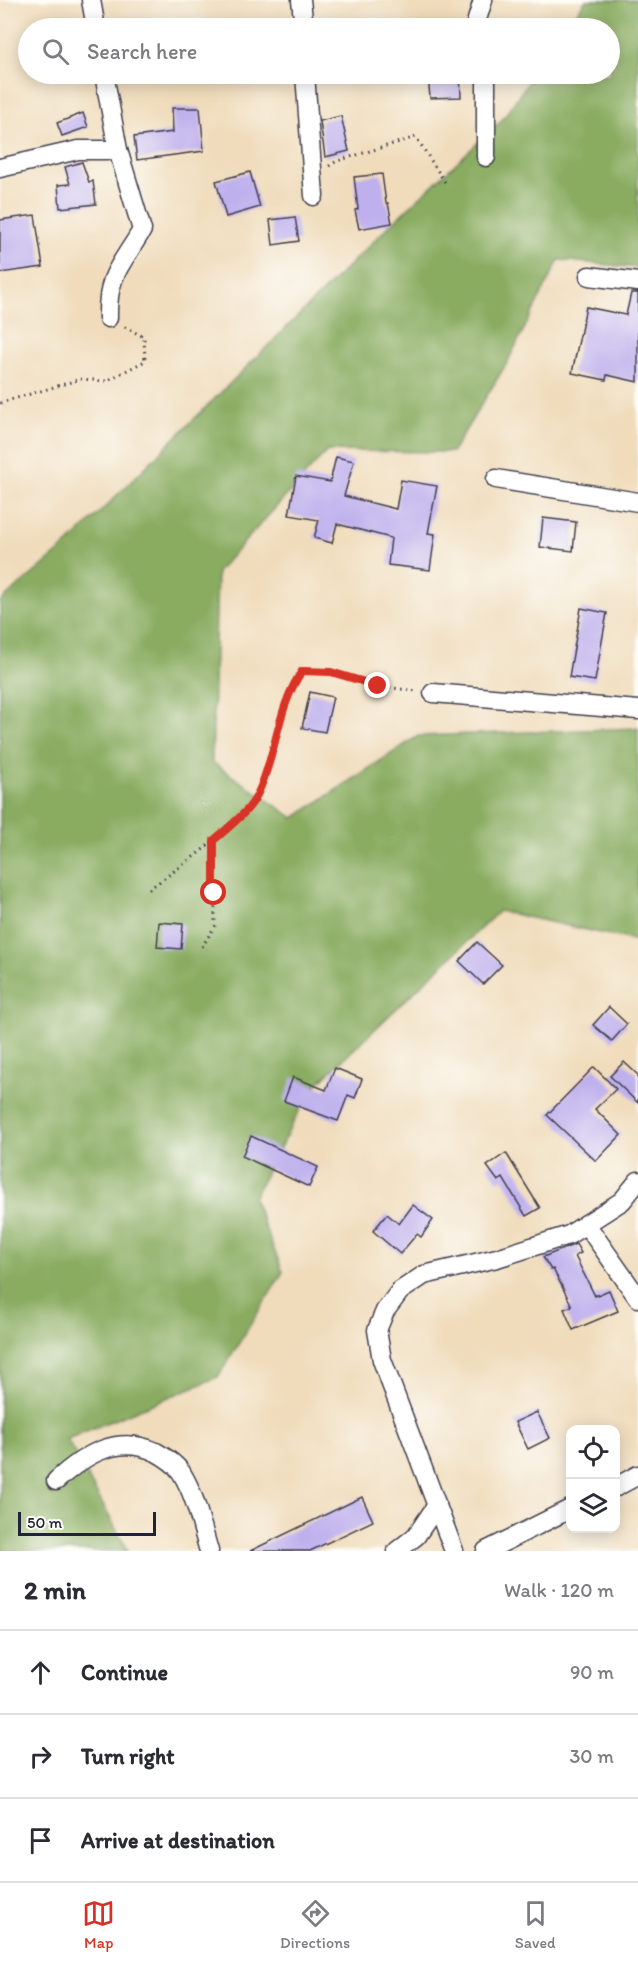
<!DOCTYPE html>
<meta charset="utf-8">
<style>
:root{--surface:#fff;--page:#f2f2f3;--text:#2b2b33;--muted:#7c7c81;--line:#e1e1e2;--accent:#d93025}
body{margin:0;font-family:Itim,sans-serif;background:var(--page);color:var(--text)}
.controls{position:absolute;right:18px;bottom:18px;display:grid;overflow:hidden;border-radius:12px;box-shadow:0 3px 15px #0003}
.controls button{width:54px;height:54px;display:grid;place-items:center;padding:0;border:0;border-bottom:2px solid var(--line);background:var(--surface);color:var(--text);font:30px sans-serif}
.scale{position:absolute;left:18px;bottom:15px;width:138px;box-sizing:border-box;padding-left:6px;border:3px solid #22223b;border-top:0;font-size:16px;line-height:21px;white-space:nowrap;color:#22223b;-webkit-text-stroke:4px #fdfcf7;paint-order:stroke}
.stop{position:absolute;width:18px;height:18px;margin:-14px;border:4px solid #d93025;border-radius:50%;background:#fff}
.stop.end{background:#d93025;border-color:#fff;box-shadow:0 2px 6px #0008}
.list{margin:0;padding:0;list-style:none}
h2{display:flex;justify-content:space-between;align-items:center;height:78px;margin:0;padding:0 24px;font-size:26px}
h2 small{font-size:20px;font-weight:400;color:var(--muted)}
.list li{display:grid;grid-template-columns:39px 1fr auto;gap:18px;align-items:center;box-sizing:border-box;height:84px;padding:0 24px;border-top:2px solid var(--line)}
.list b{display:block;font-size:22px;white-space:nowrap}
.list em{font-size:20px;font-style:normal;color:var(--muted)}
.icon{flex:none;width:33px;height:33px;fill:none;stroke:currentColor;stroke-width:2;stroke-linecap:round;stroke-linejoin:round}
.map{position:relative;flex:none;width:638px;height:1551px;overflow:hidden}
.search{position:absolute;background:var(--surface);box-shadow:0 3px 15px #0003;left:18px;right:18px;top:18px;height:66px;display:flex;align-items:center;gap:15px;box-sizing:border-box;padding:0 21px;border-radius:33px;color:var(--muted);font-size:22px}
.sheet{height:330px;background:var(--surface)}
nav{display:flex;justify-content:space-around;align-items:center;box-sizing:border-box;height:84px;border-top:2px solid var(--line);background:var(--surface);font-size:16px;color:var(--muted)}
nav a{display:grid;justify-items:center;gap:3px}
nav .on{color:var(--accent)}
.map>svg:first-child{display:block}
.forest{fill:#89ac61;stroke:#56674e;stroke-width:1.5}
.building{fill:#beafed}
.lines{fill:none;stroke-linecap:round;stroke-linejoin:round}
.street-casing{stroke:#413e4e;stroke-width:21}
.path{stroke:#413e4e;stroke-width:3;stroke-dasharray:1.5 4.5;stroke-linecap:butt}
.street{stroke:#fff;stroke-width:18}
.route{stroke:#d93025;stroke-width:8}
</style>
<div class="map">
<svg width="638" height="1551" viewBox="0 0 638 1551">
<rect width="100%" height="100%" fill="#fdfcf7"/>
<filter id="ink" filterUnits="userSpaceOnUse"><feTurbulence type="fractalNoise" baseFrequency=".0167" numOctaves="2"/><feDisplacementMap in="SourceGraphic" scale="12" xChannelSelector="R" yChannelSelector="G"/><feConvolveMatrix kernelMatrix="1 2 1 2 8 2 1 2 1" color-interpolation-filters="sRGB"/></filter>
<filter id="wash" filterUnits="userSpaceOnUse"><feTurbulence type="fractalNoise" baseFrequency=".008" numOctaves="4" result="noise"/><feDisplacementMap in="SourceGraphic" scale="24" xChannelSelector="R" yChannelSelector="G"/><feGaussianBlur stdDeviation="1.35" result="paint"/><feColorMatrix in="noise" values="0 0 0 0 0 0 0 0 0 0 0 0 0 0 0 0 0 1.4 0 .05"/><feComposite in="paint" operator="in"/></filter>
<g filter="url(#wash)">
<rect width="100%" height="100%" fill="#f0dcbb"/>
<polygon class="forest" points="586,0 638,0 638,268 559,260 507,363 452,452 327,451 217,572 212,762 294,818 418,736 638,728 638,941 499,911 310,1091 253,1198 283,1272 218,1377 67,1439 128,1551 0,1551 0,602 68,544 392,223 501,121 534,74 610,74 610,28 566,28"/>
<g id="blocks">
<g class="building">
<polygon points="428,74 460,74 461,97 430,98"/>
<polygon points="172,108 200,108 204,151 137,160 134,137 173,132"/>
<polygon points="83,113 88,127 62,136 57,123"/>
<polygon points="341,116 349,151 325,157 320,121"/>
<polygon points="82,162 89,182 93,181 96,204 60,208 58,185 70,184 65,167"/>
<polygon points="250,172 260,207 226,217 216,181"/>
<polygon points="382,174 386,203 388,203 392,223 359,229 355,210 358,209 354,177"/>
<polygon points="35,215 43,267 0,273 0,220"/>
<polygon points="295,217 299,241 273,245 270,220"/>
<polygon points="631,293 638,293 638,382 607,375 606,380 572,373 586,307 626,315"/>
<polygon points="336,457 354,461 344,496 396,509 401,480 437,486 428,533 435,534 430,570 388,565 391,538 337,524 332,543 314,538 319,520 289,515 296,476 330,482"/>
<polygon points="543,518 576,522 573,551 540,547"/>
<polygon points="581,608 607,613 595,681 569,677"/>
<polygon points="310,692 333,697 325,732 302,728"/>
<polygon points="159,922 183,924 181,949 157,947"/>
<polygon points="477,942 502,965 483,984 459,961"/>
<polygon points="609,1007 627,1024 612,1041 593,1025"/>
<polygon points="624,1062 638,1075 638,1103 610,1076"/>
<polygon points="594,1067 616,1089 595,1109 621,1135 596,1161 547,1115"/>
<polygon points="335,1068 362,1079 355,1098 348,1095 338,1121 284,1101 293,1077 326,1090"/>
<polygon points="251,1136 318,1167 309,1187 242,1156"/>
<polygon points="506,1153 540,1208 526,1216 503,1178 498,1181 487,1166"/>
<polygon points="413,1205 433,1220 421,1237 417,1234 400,1254 373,1231 387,1214 399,1224"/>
<polygon points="576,1244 581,1253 575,1256 595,1296 609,1290 618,1311 573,1330 564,1309 572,1306 553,1269 551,1270 543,1257"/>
<polygon points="537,1412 550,1438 528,1449 515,1422"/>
<polygon points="362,1497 373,1521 310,1551 250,1551"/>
</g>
</g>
</g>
<g filter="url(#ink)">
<use href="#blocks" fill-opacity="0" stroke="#413e4e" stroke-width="1.5"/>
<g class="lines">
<defs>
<g id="street">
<polyline points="91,0 96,28"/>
<polyline points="301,0 304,28"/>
<polyline points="477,28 476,23 483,0"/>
<path d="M104 74 118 150 142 230C121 266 107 274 108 318"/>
<polyline points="305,74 314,196"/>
<polyline points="486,74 486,157"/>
<polyline points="0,168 78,150 118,150"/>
<polyline points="589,276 638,282"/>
<polyline points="496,479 638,502"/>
<polyline points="433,693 638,710"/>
<polyline points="586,1224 638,1298"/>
<path d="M56 1481C84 1455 117 1434 156 1452 165 1457 175 1463 181 1472 196 1496 201 1525 209 1551"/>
<polyline points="616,1487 638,1475"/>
<polyline points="397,1551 416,1536 437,1505"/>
<polyline points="454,1551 382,1360 377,1330 385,1311 400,1291 424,1275 497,1258 569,1235 622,1201 638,1181"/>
<polyline points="486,1551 570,1509"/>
</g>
</defs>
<use href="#street" class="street-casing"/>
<g class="path">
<polyline points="329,166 337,161 416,137 446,184"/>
<polyline points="0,403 81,379 106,381 145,361 144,337 123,326"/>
<path d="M149 889C177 869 246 822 259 792 275 752 278 707 302 671L331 672 378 686 417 691"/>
<polyline points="202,947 215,926 214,840"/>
</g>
<use href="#street" class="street"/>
</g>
</g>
<g class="lines" filter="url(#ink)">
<path class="route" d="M214 893V840C229 827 250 811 258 793 277 753 277 707 302 671L331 672 378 686"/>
</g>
</svg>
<div class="controls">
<button><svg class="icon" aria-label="locate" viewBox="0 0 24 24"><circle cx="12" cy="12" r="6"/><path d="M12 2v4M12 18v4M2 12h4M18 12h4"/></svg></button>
<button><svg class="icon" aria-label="layers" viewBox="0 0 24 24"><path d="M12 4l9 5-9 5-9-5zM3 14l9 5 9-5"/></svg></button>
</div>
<div class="scale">50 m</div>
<div class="stop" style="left:214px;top:893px"></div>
<div class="stop end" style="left:378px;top:686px"></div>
<div class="search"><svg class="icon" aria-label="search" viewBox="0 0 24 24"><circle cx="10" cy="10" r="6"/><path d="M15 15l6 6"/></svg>Search here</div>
</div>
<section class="sheet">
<h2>2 min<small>Walk · 120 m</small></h2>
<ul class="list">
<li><svg class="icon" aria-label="ahead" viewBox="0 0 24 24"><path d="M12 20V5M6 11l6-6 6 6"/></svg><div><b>Continue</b></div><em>90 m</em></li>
<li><svg class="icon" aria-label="right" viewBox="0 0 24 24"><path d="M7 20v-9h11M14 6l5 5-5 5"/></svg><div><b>Turn right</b></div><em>30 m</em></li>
<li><svg class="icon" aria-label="arrive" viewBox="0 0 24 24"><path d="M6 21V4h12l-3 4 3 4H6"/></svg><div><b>Arrive at destination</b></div></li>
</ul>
</section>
<nav>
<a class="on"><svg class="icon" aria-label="map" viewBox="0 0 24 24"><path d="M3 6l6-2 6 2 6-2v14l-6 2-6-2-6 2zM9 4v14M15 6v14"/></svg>Map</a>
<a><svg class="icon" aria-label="directions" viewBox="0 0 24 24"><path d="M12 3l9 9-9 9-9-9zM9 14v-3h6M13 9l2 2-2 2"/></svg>Directions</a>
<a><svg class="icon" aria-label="saved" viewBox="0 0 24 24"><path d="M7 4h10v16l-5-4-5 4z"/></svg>Saved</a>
</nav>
